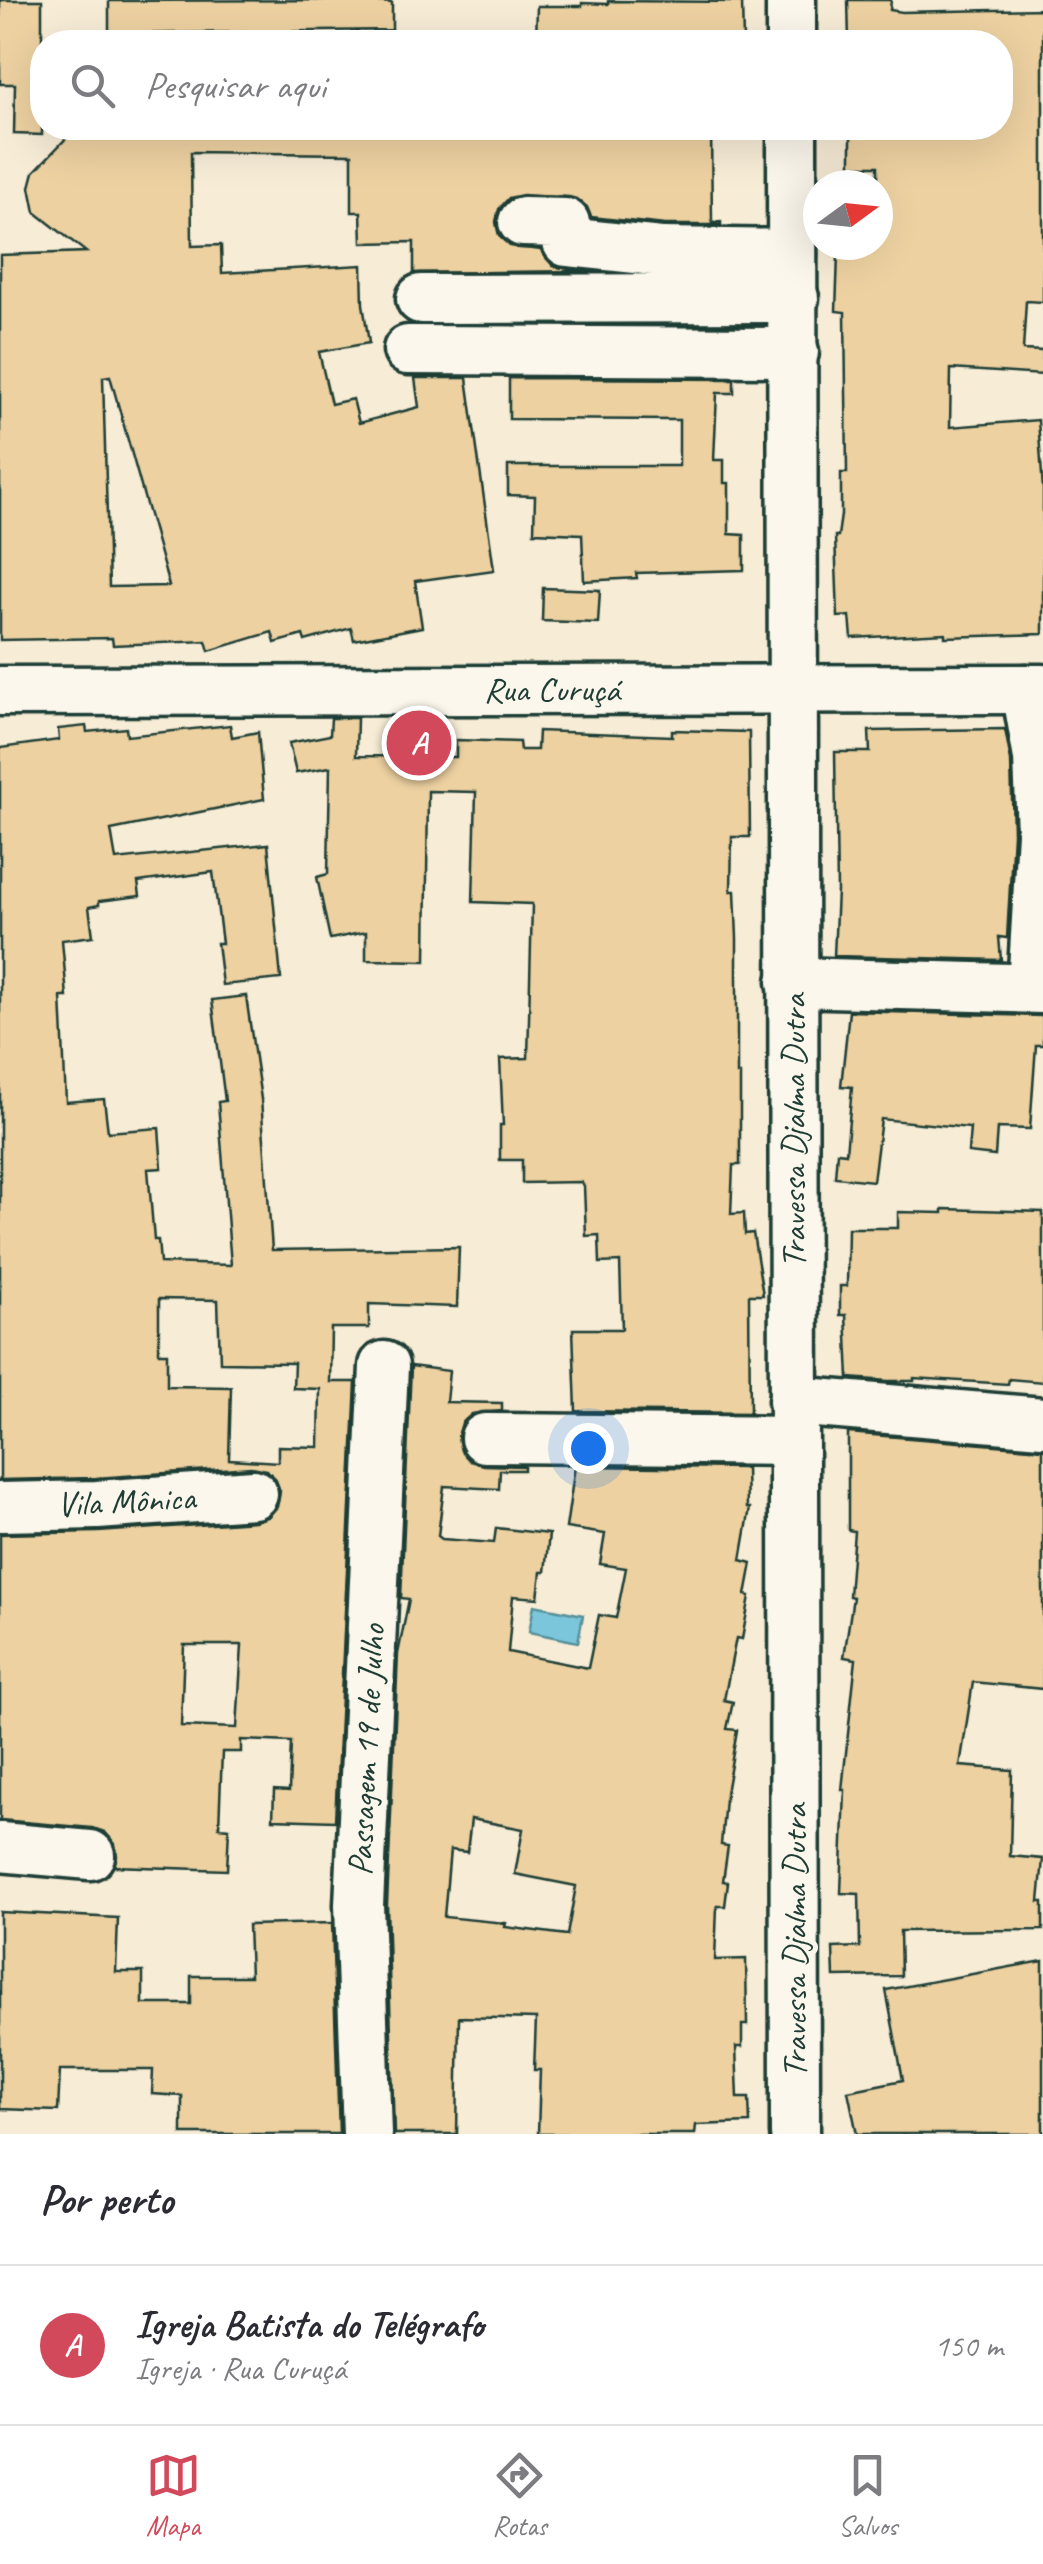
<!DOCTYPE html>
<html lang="pt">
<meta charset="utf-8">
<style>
:root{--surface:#fff;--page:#f2f2f3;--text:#2b2b33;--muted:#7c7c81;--line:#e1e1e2;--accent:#d1495b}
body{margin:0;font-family:Caveat,sans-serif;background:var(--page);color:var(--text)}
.compass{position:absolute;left:803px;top:170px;width:90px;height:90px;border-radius:50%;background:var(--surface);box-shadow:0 10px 40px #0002;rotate:75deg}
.you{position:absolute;left:588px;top:1448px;width:35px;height:35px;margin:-25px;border:8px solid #fff;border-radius:50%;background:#1a73e8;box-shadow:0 0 0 15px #1a73e833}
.badge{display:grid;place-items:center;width:65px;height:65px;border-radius:50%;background:var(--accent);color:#fff;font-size:32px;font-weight:700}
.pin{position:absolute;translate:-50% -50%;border:5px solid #fff;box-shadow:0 2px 10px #0006}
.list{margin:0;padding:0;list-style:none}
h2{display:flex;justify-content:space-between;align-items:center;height:130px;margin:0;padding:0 40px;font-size:42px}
h2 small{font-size:32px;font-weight:400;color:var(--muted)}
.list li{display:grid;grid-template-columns:65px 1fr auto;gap:30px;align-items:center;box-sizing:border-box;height:160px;padding:0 40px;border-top:2px solid var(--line)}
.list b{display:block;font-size:38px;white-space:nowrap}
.list p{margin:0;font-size:32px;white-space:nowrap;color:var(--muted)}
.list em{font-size:32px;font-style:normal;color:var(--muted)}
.icon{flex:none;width:55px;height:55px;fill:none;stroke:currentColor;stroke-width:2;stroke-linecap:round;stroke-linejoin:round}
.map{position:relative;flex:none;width:1043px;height:2134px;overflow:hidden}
.search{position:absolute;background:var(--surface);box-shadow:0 10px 40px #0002;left:30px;right:30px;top:30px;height:110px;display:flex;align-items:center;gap:25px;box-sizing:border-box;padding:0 35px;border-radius:40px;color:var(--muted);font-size:38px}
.sheet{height:290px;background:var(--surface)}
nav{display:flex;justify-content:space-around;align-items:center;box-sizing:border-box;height:140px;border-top:2px solid var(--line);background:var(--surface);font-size:28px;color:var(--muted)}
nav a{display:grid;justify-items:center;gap:5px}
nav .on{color:var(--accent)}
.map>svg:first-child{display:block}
.water{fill:#7bc6db;stroke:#568f98;stroke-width:2.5}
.building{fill:#edd1a1;stroke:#1f3d34;stroke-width:2.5;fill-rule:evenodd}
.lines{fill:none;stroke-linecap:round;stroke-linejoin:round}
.minor-casing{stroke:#1f3d34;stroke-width:55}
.minor{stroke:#fbf7ec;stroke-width:48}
.labels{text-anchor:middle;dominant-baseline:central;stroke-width:10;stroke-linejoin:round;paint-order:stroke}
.street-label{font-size:35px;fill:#1f3d34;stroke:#fbf7ec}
</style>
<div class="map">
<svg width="1043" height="2134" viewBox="0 0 1043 2134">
<rect width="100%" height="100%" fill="#f7ecd6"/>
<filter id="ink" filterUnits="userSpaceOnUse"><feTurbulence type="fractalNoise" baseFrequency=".01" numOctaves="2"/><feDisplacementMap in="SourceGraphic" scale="20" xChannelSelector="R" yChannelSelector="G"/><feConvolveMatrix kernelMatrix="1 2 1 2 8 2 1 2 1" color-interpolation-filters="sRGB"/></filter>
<g filter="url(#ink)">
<polygon class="water" points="534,1605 583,1615 578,1642 529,1632"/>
<g class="building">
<polygon points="0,0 42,0 42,135 14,134 15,84 0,84"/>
<polygon points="350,0 392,3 392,30 109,34 109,1"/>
<polygon points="848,0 891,0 890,10 902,12 1043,9 1043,302 1026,301 1023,350 1043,351 1043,375 951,369 950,427 1038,420 1043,489 1043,634 945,637 945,633 852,638 850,616 838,617 835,536 838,536 841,515 841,473 847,473 845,312 836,311 838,255 850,256 850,245 878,245 878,166 851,166 851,128 1000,128 1000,42 984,42 984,37 849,42"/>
<polygon points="608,1 742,2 743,42 536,42 537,6 582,6 582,3 608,4"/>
<path d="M76 128H711L712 223 721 222V225H665L591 217 587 207 577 199 523 195 509 198 499 209 496 222 499 236 510 246 541 250 553 266 581 271 414 273V242L362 243 361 212H352V154L191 152 192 246 221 245 222 273 362 265 363 304 369 343 319 352 331 404 353 399 359 423 419 407 415 378H467L494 570 415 581 422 627 354 640 351 628 305 641 303 635 275 643 272 632 209 651 206 641 113 645 112 638 0 640V255L86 252 35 212 30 187 34 172ZM110 376 169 586 109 587 103 377Z"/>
<polygon points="509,378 734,379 734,393 717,393 714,460 724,460 724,483 729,483 729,534 744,535 744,570 636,573 637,578 584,581 582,534 534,532 535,496 508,495 508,466 679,466 679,420 509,419"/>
<polygon points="543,588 600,590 598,623 542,621"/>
<polygon points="331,718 357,718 356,756 456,757 456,740 519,742 520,750 537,750 538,731 672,736 672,730 749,732 750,837 732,837 731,891 735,891 737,938 737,1074 740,1074 740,1165 733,1165 731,1214 744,1213 745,1234 753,1233 763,1295 749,1295 750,1413 576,1411 573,1329 622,1329 620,1262 600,1263 599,1235 586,1236 584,1186 581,1182 522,1183 522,1160 500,1160 500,1125 503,1125 500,1059 528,1058 532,904 473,902 476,792 428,791 426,961 366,960 366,932 330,939 317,877 328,874 330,767 296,773 289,743 330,735"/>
<path d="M230 725 232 737 258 732 264 799 111 830 116 860 268 844 281 979 222 985 217 943H222L213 872 138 882 140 896 99 901V905L89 907 93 936 62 940 67 997H61L66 1102 104 1099 108 1132 159 1128 162 1168 148 1169 154 1240H158L160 1263 231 1265 218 1102 225 1101 212 1000 246 996 261 1099 272 1250 459 1247 457 1307 369 1304V1328H331L330 1382H356L335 1821 273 1819 274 1790 289 1791 291 1742 241 1740V1752H222L219 1827 229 1828 227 1870 114 1866 117 1856 115 1844 105 1832 92 1828 0 1820V1534L98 1532 255 1521 268 1517 277 1507 280 1491 275 1478 266 1470 251 1467 96 1478 0 1480V748L59 740 58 729 86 726 87 732 126 728 127 736ZM159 1299 218 1300 220 1362 294 1363 293 1388 320 1389 319 1447 278 1446V1462L229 1459 231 1387 167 1386V1353H159ZM184 1645H242L237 1728 181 1726Z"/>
<polygon points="1005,729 1011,761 1013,833 1007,938 999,937 1001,960 834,956 837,891 835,752 870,752 869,731"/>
<polygon points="849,1011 1043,1016 1043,1045 1036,1045 1030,1129 997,1128 995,1156 968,1153 970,1128 881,1119 873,1181 835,1177 837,1152 846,1153 852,1087 841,1086"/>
<polygon points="943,1209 1043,1212 1043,1382 1009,1379 1008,1384 914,1378 914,1381 888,1381 849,1378 846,1315 840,1315 840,1286 847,1286 848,1228 898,1228 898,1212 943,1213"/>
<path d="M411 1366 449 1371 446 1402 502 1403V1411L472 1414 462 1423 458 1437 461 1451 470 1461 484 1465 524 1466V1470H500L499 1489 444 1486 438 1536 442 1539 494 1543 496 1528 549 1534 545 1572H541L538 1598 513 1596 508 1652 588 1668 599 1615 616 1618 626 1568 600 1564 605 1534 566 1528 575 1466 746 1468 747 1508H750L741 1560 752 1563 746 1595 750 1596 742 1639 736 1638 724 1700 733 1702 727 1729 737 1730 725 1799 721 1845 728 1846 723 1881 728 1882 725 1906H717L715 1960 746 1959 747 2025H742V2047H736L738 2098H749L750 2123 696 2125 695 2134H538L540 2070H534L536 2019 459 2017 457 2134H394L387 1905 398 1654 409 1599 401 1598ZM471 1819 523 1829 515 1874 576 1886 567 1935 505 1927 506 1923 444 1917 450 1850 467 1852Z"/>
<polygon points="848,1433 1043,1449 1043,1689 973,1682 960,1766 1012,1770 1010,1856 1043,1859 1039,1902 1043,1902 1043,1930 900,1931 901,1976 834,1977 833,1948 860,1947 859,1894 841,1893 845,1790 842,1790 856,1659 844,1657 853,1597 849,1596 854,1531 848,1530"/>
<polygon points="0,1912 118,1918 116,1972 143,1972 143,2004 191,2004 191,1976 250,1976 248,1925 332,1923 339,2134 182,2134 182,2096 152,2094 153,2070 60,2070 58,2111 0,2109"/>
<polygon points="1043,1961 1043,2134 857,2134 848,2091 903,2080 886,1990"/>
</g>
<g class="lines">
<defs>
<g id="minor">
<polyline points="791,0 791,42"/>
<polyline points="792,128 795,2134"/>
<polyline points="523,222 565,223 567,242 663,252 792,254"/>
<polyline points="421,299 794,298"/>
<polyline points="408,350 794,352"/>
<polyline points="1026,689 1038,758 1041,833 1032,988"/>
<polyline points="0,691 1043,689"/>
<polyline points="792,982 1043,989"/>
<polyline points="793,1401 1043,1422"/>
<polyline points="485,1438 793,1441"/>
<polyline points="0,1507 97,1505 253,1494"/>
<polyline points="0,1847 90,1855"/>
<polyline points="367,2134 359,1905 384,1366"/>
</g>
</defs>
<use href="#minor" class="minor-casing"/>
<use href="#minor" class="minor"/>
</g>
</g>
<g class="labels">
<g class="street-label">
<text x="552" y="689">Rua Curuçá</text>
<text transform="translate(793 1131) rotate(-90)">Travessa Djalma Dutra</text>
<text transform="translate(126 1501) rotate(-3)">Vila Mônica</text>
<text transform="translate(366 1750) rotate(-87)">Passagem 19 de Julho</text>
<text transform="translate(794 1941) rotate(-90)">Travessa Djalma Dutra</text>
</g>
</g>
</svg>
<svg class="compass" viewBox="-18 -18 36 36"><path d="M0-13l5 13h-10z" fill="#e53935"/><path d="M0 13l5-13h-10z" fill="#7c7c81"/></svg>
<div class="you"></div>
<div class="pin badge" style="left:419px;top:743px">A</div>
<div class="search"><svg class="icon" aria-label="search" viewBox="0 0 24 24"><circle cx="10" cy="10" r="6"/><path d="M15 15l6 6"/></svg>Pesquisar aqui</div>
</div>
<section class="sheet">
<h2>Por perto<small></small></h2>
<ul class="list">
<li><span class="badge">A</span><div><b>Igreja Batista do Telégrafo</b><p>Igreja · Rua Curuçá</p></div><em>150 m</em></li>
</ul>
</section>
<nav>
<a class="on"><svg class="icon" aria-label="map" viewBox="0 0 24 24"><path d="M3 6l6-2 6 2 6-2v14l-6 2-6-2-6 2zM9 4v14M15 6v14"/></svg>Mapa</a>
<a><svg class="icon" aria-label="directions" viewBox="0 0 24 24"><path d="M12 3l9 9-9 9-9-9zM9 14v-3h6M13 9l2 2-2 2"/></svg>Rotas</a>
<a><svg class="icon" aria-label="saved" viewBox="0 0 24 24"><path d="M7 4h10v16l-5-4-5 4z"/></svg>Salvos</a>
</nav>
